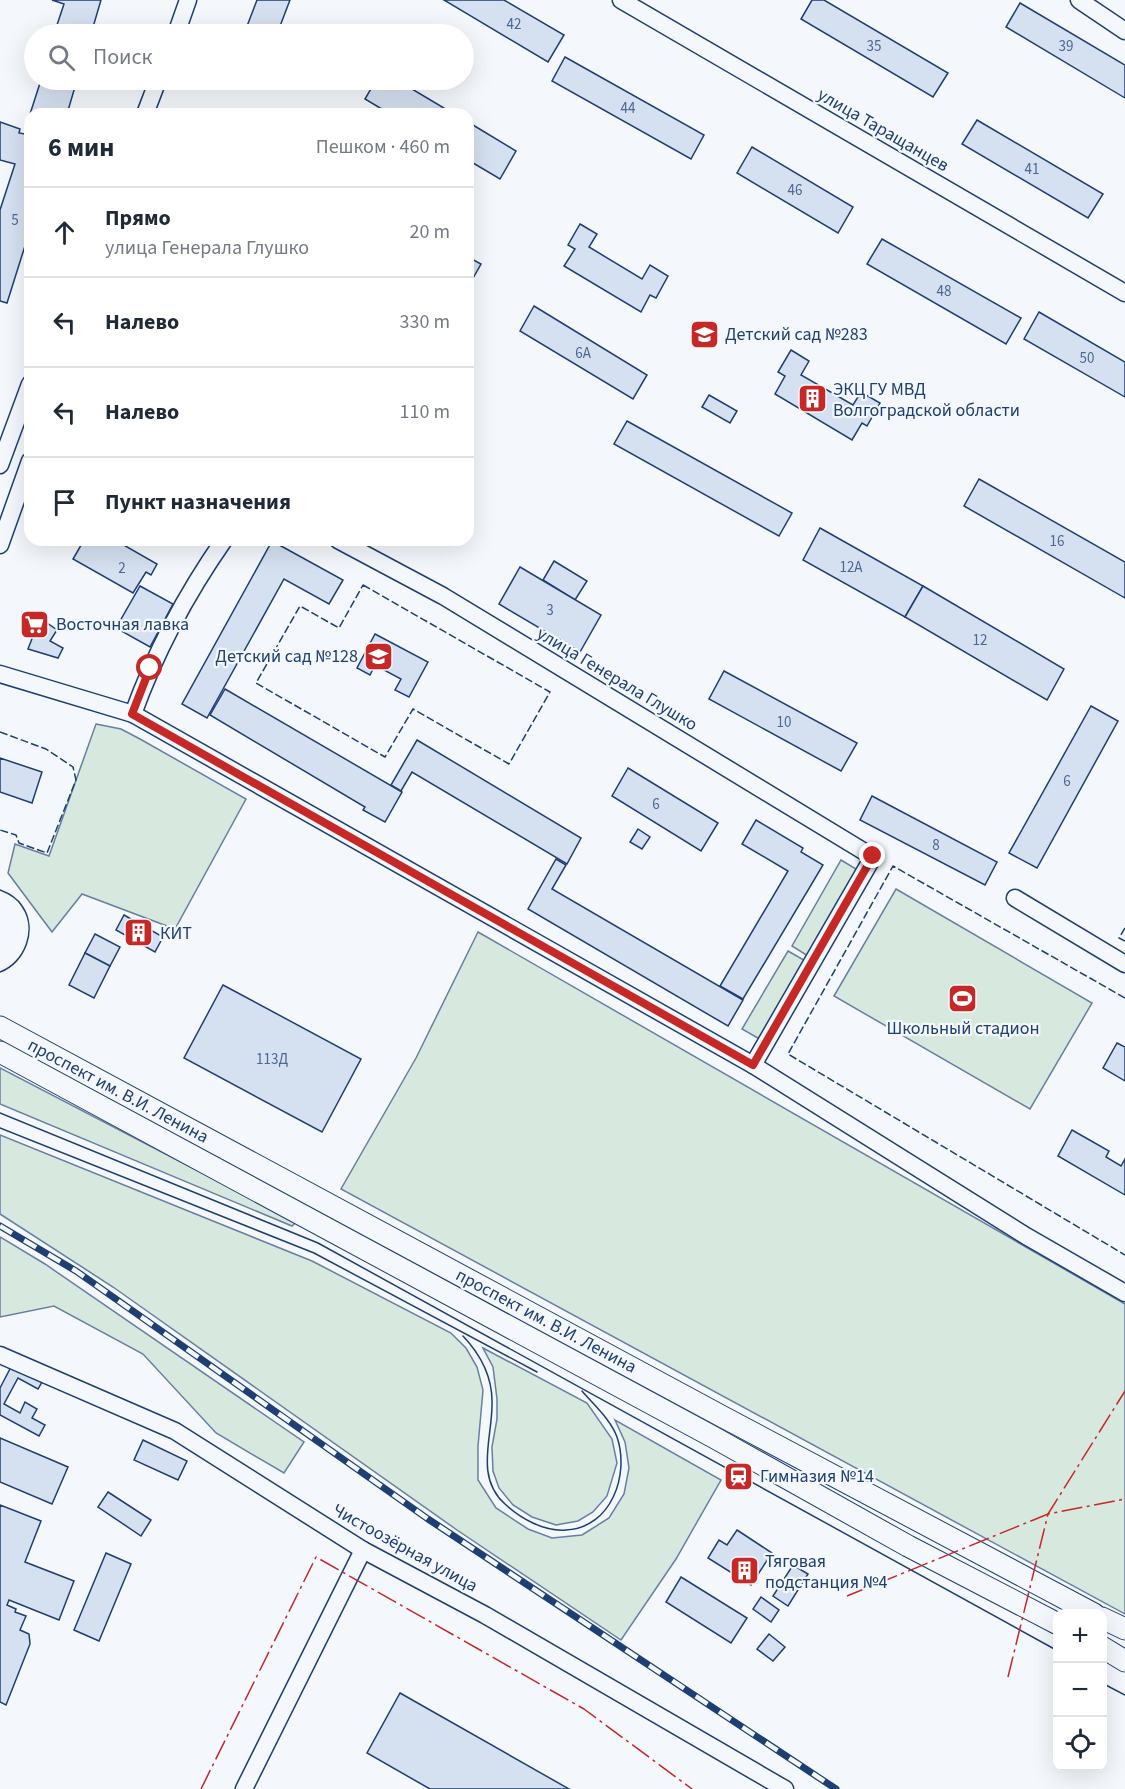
<!DOCTYPE html>
<html lang="ru">
<meta charset="utf-8">
<style>
:root{--surface:#fff;--page:#f2f2f3;--text:#1f2937;--muted:#747a83;--line:#e0e1e3}
body{margin:0;font-family:"Source Sans 3",sans-serif;background:var(--page);color:var(--text)}
.controls{position:absolute;right:18px;bottom:18px;display:grid;overflow:hidden;border-radius:12px;box-shadow:0 6px 24px #0002}
.controls button{width:54px;height:54px;display:grid;place-items:center;padding:0;border:0;border-bottom:2px solid var(--line);background:var(--surface);color:var(--text);font:30px sans-serif}
.stop{position:absolute;width:18px;height:18px;margin:-14px;border:4px solid #c62828;border-radius:50%;background:#fff}
.stop.end{background:#c62828;border-color:#fff;box-shadow:0 2px 6px #0008}
.list{margin:0;padding:0;list-style:none}
h2{display:flex;justify-content:space-between;align-items:center;height:78px;margin:0;padding:0 24px;font-size:26px}
h2 small{font-size:20px;font-weight:400;color:var(--muted)}
.list li{display:grid;grid-template-columns:39px 1fr auto;gap:18px;align-items:center;box-sizing:border-box;height:90px;padding:0 24px;border-top:2px solid var(--line)}
.list b{display:block;font-size:22px;white-space:nowrap}
.list p{margin:0;font-size:20px;white-space:nowrap;color:var(--muted)}
.list em{font-size:20px;font-style:normal;color:var(--muted)}
.icon{flex:none;width:33px;height:33px;fill:none;stroke:currentColor;stroke-width:2;stroke-linecap:round;stroke-linejoin:round}
.map{position:relative;flex:none;width:1125px;height:1789px;overflow:hidden}
.search{position:absolute;background:var(--surface);box-shadow:0 6px 24px #0002;left:24px;top:24px;width:450px;height:66px;display:flex;align-items:center;gap:15px;box-sizing:border-box;padding:0 21px;border-radius:33px;color:var(--muted);font-size:22px}
.panel{position:absolute;background:var(--surface);box-shadow:0 6px 24px #0002;left:24px;top:108px;width:450px;height:438px;border-radius:18px}
.map>svg:first-child{display:block}
.green{fill:#d7e8df;stroke:#687fa3;stroke-width:1.5}
.building{fill:#d5e0f0;stroke:#1d3f73;stroke-width:1.5}
.lines{fill:none;stroke-linecap:round;stroke-linejoin:round}
.minor-casing{stroke:#1d3f73;stroke-width:19}
.major-casing{stroke:#1d3f73;stroke-width:23}
.minor{stroke:#f4f7fb;stroke-width:16}
.major{stroke:#f4f7fb;stroke-width:21}
.tram{stroke:#1d3f73;stroke-width:1.5}
.rail-casing{stroke:#1d3f73;stroke-width:7}
.rail{stroke:#f4f7fb;stroke-width:4.5;stroke-dasharray:14;stroke-linecap:butt}
.fence{stroke:#1d3f73;stroke-width:1.5;stroke-dasharray:8 3;stroke-linecap:butt}
.power{stroke:#c62828;stroke-width:1.5;stroke-dasharray:21 4.5 3 4.5;stroke-linecap:butt}
.route{stroke:#c62828;stroke-width:8}
.labels{text-anchor:middle;dominant-baseline:central;stroke-width:4.5;stroke-linejoin:round;paint-order:stroke}
.number-label{font-size:15px;fill:#4b6792}
.street-label{font-size:18px;fill:#1d3f73;stroke:#f4f7fb}
.poi-label{font-size:18px;fill:#1d3f73;stroke:#f4f7fb;text-anchor:start}
</style>
<div class="map">
<svg width="1125" height="1789" viewBox="0 0 1125 1789">
<rect width="100%" height="100%" fill="#f4f7fb"/>
<g class="green">
<polygon points="96,724 121,729 140,739 246,799 175,929 82,894 52,932 8,873 15,844 49,856"/>
<polygon points="841,860 861,872 811,958 792,946"/>
<polygon points="896,889 1092,1003 1030,1109 834,996"/>
<polygon points="478,932 1125,1304 1125,1614 341,1189 416,1058"/>
<polygon points="788,951 809,963 763,1041 742,1029"/>
<polygon points="0,1068 296,1222 292,1226 0,1104"/>
<polygon points="0,1135 312,1261 451,1333 466,1348 477,1367 483,1390 478,1446 478,1480 496,1508 528,1529 552,1538 582,1535 609,1518 624,1494 629,1468 625,1442 615,1420 721,1480 676,1559 621,1640 457,1530 113,1287 0,1214"/>
<polygon points="0,1237 45,1264 304,1442 284,1473 216,1433 143,1354 54,1306 0,1317"/>
<polygon points="483,1348 587,1403 612,1439 617,1463 607,1496 593,1512 578,1521 556,1525 532,1517 513,1505 499,1488 493,1471 492,1447 497,1419 497,1399 493,1367"/>
</g>
<g class="building">
<polygon points="52,0 101,0 91,34 54,34 64,4"/>
<polygon points="257,0 290,0 277,34 244,34"/>
<polygon points="444,0 504,0 564,35 548,62"/>
<polygon points="812,0 824,0 948,73 933,97 801,19"/>
<polygon points="1020,3 1125,65 1125,98 1006,27"/>
<polygon points="565,57 704,135 691,159 552,81"/>
<polygon points="41,80 77,80 67,114 30,114"/>
<polygon points="376,80 397,80 454,114 390,114 365,99"/>
<polygon points="977,120 1103,194 1088,218 962,144"/>
<polygon points="0,122 20,129 19,133 30,135 30,230 7,303 0,301 0,210 15,164 0,160"/>
<polygon points="468,122 516,151 500,179 468,160"/>
<polygon points="752,147 853,207 838,233 737,173"/>
<polygon points="580,224 597,234 589,247 642,279 650,265 668,276 656,298 650,295 641,312 564,266 575,249 568,245"/>
<polygon points="882,239 1021,318 1006,344 867,264"/>
<polygon points="468,257 481,264 468,287"/>
<polygon points="534,306 647,375 633,399 520,331"/>
<polygon points="1039,312 1125,362 1125,397 1024,339"/>
<polygon points="791,350 809,361 801,375 853,405 861,392 880,403 867,426 862,423 852,440 775,394 785,376 778,372"/>
<polygon points="709,395 737,411 730,423 702,407"/>
<polygon points="627,421 792,513 779,536 614,444"/>
<polygon points="979,479 1125,562 1125,598 964,506"/>
<polygon points="820,528 923,586 905,617 803,560"/>
<polygon points="84,540 115,540 157,564 151,575 146,572 133,593 73,559"/>
<polygon points="272,541 343,580 329,604 284,579 207,718 182,704"/>
<polygon points="554,561 587,581 575,600 543,580"/>
<polygon points="520,567 601,615 580,652 499,604"/>
<polygon points="140,586 173,604 150,647 116,628"/>
<polygon points="923,586 1064,669 1047,700 905,617"/>
<polygon points="40,618 57,630 50,641 63,648 58,658 28,649"/>
<polygon points="375,634 428,662 409,697 395,690 401,679 375,665 370,675 357,668"/>
<polygon points="724,671 857,743 841,771 709,699"/>
<polygon points="225,689 402,792 385,822 363,810 365,807 210,715"/>
<polygon points="1091,706 1118,721 1037,868 1009,853"/>
<polygon points="417,740 581,838 567,864 412,772 401,791 391,785"/>
<polygon points="0,758 42,772 32,803 0,792"/>
<polygon points="628,768 718,823 701,851 612,796"/>
<polygon points="872,796 997,862 985,885 860,820"/>
<polygon points="756,820 803,848 801,852 823,865 743,999 720,986 788,871 742,844"/>
<polygon points="638,829 650,837 642,849 630,842"/>
<polygon points="556,859 566,865 552,889 743,1000 728,1026 528,909"/>
<polygon points="124,915 163,937 155,952 116,930"/>
<polygon points="95,934 120,947 110,966 85,953"/>
<polygon points="85,953 110,966 94,998 69,985"/>
<polygon points="223,985 361,1059 322,1132 184,1058"/>
<polygon points="1117,1043 1125,1047 1125,1081 1103,1068"/>
<polygon points="1072,1130 1109,1151 1106,1157 1121,1166 1125,1159 1125,1195 1058,1156"/>
<polygon points="12,1365 42,1382 38,1389 18,1378 4,1404 20,1413 25,1402 37,1409 32,1418 45,1425 39,1436 0,1415 0,1388"/>
<polygon points="0,1438 68,1467 52,1504 0,1482"/>
<polygon points="143,1440 187,1461 178,1480 134,1460"/>
<polygon points="108,1492 151,1520 141,1536 98,1507"/>
<polygon points="0,1505 41,1521 25,1562 74,1581 59,1620 9,1600 7,1605 16,1609 15,1612 26,1616 20,1630 29,1634 30,1644 6,1705 0,1702"/>
<polygon points="737,1530 772,1553 751,1585 708,1558 719,1540 727,1545"/>
<polygon points="106,1553 131,1564 99,1641 74,1630"/>
<polygon points="793,1565 808,1574 788,1606 773,1596"/>
<polygon points="681,1577 747,1618 731,1643 666,1602"/>
<polygon points="761,1597 779,1610 771,1622 753,1609"/>
<polygon points="769,1634 785,1647 773,1661 757,1649"/>
<polygon points="400,1693 569,1789 430,1789 367,1753"/>
</g>
<g class="lines">
<defs>
<g id="minor">
<polyline points="621,0 1125,293"/>
<polyline points="1079,0 1125,31"/>
<polyline points="176,34 188,0"/>
<polyline points="145,114 158,80"/>
<polyline points="0,465 30,384"/>
<polyline points="338,540 443,596 873,857 753,1065"/>
<polyline points="0,545 30,461"/>
<polyline points="0,674 133,714 753,1065 1026,1236 1125,1293"/>
<path d="M133 714C155 653 187 593 224 540"/>
<polyline points="1015,898 1125,964"/>
<polyline points="0,1355 175,1431 363,1550 485,1615 785,1789"/>
<polyline points="244,1789 363,1550"/>
</g>
<g id="major">
<polyline points="0,1027 725,1418 1094,1614"/>
<polyline points="0,1052 715,1438 908,1546 1058,1624"/>
<polyline points="1102,1618 1125,1629"/>
<polyline points="1102,1647 1125,1661"/>
</g>
</defs>
<use href="#minor" class="minor-casing"/>
<use href="#major" class="major-casing"/>
<use href="#minor" class="minor"/>
<use href="#major" class="major"/>
<g class="tram">
<path d="M0 890C8 893 17 898 22 906 38 929 25 963 0 972"/>
<polyline points="0,1113 318,1243 1058,1651"/>
<polyline points="0,1128 314,1253 537,1372"/>
<path d="M463 1336C481 1355 493 1378 492 1405 492 1439 475 1477 505 1504 520 1518 544 1532 566 1530 611 1528 630 1475 617 1437 611 1420 594 1405 582 1391"/>
<polyline points="1102,1683 1125,1695"/>
</g>
<defs>
<polyline id="rail" points="0,1226 76,1271 428,1519 836,1789"/>
</defs>
<use href="#rail" class="rail-casing"/>
<use href="#rail" class="rail"/>
<g class="fence">
<polygon points="363,585 550,692 509,764 413,709 385,757 256,683 300,606 339,628"/>
<polyline points="0,732 46,749 73,767 76,780 47,853 19,843 16,835 0,830"/>
<polyline points="1125,928 1119,938 1125,941"/>
<polyline points="1125,998 893,866 788,1054 1125,1255"/>
</g>
<g class="power">
<polyline points="847,1596 1048,1514 1125,1499"/>
<polyline points="1008,1677 1048,1514 1125,1391"/>
<polyline points="201,1789 316,1557 584,1709 692,1789"/>
</g>
</g>
<g class="lines">
<polyline class="route" points="150,668 132,714 753,1065 873,856"/>
</g>
<defs>
<symbol id="school-square" viewBox="-11 -11 22 22"><rect x="-9" y="-9" width="18" height="18" rx="4" fill="#c62828" stroke="#f4f7fb"/><path d="M0-5L7-2L0 1L-7-2ZM-4 1L0 2.5L4 1V4Q0 6-4 4Z" fill="#fff"/></symbol>
<symbol id="building-square" viewBox="-11 -11 22 22"><rect x="-9" y="-9" width="18" height="18" rx="4" fill="#c62828" stroke="#f4f7fb"/><path d="M-4-6H4V6H1V3H-1V6H-4ZM-2.5-4.3h1.7v1.8h-1.7ZM.8-4.3h1.7v1.8H.8ZM-2.5-1h1.7V.8h-1.7ZM.8-1h1.7V.8H.8Z" fill="#fff"/></symbol>
<symbol id="supermarket-square" viewBox="-11 -11 22 22"><rect x="-9" y="-9" width="18" height="18" rx="4" fill="#c62828" stroke="#f4f7fb"/><path d="M-6-5.5h2.5l.6 2H6L4.5 2H-2.5L-4.4-4H-6ZM-1.5 3.2a1.3 1.3 0 1 0 .1 0ZM3 3.2a1.3 1.3 0 1 0 .1 0Z" fill="#fff"/></symbol>
<symbol id="stadium-square" viewBox="-11 -11 22 22"><rect x="-9" y="-9" width="18" height="18" rx="4" fill="#c62828" stroke="#f4f7fb"/><path d="M0-5a6.5 5 0 1 0 0 10a6.5 5 0 1 0 0-10ZM-3.5-1.8h7v3.6h-7Z" fill="#fff"/></symbol>
<symbol id="station-square" viewBox="-11 -11 22 22"><rect x="-9" y="-9" width="18" height="18" rx="4" fill="#c62828" stroke="#f4f7fb"/><path d="M-3-6H3Q5-6 5-4V2Q5 4 3 4L4.5 6H3L1.5 4h-3L-3 6H-4.5L-3 4Q-5 4-5 2V-4Q-5-6-3-6ZM-3.5-4v3h7v-3ZM-3.5 1v1.5H-2V1ZM2 1v1.5H3.5V1Z" fill="#fff"/></symbol>
</defs>
<g fill-rule="evenodd">
<use href="#school-square" x="688" y="318" width="33" height="33"/>
<use href="#building-square" x="796" y="382" width="33" height="33"/>
<use href="#supermarket-square" x="18" y="608" width="33" height="33"/>
<use href="#school-square" x="362" y="640" width="33" height="33"/>
<use href="#building-square" x="122" y="916" width="33" height="33"/>
<use href="#stadium-square" x="946" y="982" width="33" height="33"/>
<use href="#station-square" x="722" y="1460" width="33" height="33"/>
<use href="#building-square" x="728" y="1554" width="33" height="33"/>
</g>
<g class="labels">
<g class="number-label">
<text x="514" y="24">42</text>
<text x="874" y="46">35</text>
<text x="1066" y="46">39</text>
<text x="628" y="108">44</text>
<text x="1032" y="169">41</text>
<text x="795" y="190">46</text>
<text x="15" y="220">5</text>
<text x="944" y="291">48</text>
<text x="583" y="353">6А</text>
<text x="1087" y="358">50</text>
<text x="1057" y="541">16</text>
<text x="851" y="567">12А</text>
<text x="122" y="568">2</text>
<text x="550" y="610">3</text>
<text x="980" y="640">12</text>
<text x="784" y="722">10</text>
<text x="1067" y="781">6</text>
<text x="656" y="804">6</text>
<text x="936" y="845">8</text>
<text x="272" y="1059">113Д</text>
</g>
<g class="street-label">
<text transform="translate(883 130) rotate(30)">улица Таращанцев</text>
<text transform="translate(617 679) rotate(31)">улица Генерала Глушко</text>
<text transform="translate(118 1091) rotate(28)">проспект им. В.И. Ленина</text>
<text transform="translate(546 1321) rotate(28)">проспект им. В.И. Ленина</text>
<text transform="translate(405 1548) rotate(29)">Чистоозёрная улица</text>
</g>
<g class="poi-label">
<text x="725" y="334">Детский сад №283</text>
<text x="833" y="389">ЭКЦ ГУ МВД<tspan x="833" dy="21">Волгоградской области</tspan></text>
<text x="56" y="624">Восточная лавка</text>
<text x="358" y="656" text-anchor="end">Детский сад №128</text>
<text x="160" y="933">КИТ</text>
<text x="963" y="1028" text-anchor="middle">Школьный стадион</text>
<text x="760" y="1476">Гимназия №14</text>
<text x="765" y="1561">Тяговая<tspan x="765" dy="21">подстанция №4</tspan></text>
</g>
</g>
</svg>
<div class="controls">
<button>+</button>
<button>−</button>
<button><svg class="icon" aria-label="locate" viewBox="0 0 24 24"><circle cx="12" cy="12" r="6"/><path d="M12 2v4M12 18v4M2 12h4M18 12h4"/></svg></button>
</div>
<div class="stop" style="left:150px;top:668px"></div>
<div class="stop end" style="left:873px;top:856px"></div>
<div class="search"><svg class="icon" aria-label="search" viewBox="0 0 24 24"><circle cx="10" cy="10" r="6"/><path d="M15 15l6 6"/></svg>Поиск</div>
<section class="panel">
<h2>6 мин<small>Пешком · 460 m</small></h2>
<ul class="list">
<li><svg class="icon" aria-label="ahead" viewBox="0 0 24 24"><path d="M12 20V5M6 11l6-6 6 6"/></svg><div><b>Прямо</b><p>улица Генерала Глушко</p></div><em>20 m</em></li>
<li><svg class="icon" aria-label="left" viewBox="0 0 24 24"><path d="M17 20v-9H6M10 6l-5 5 5 5"/></svg><div><b>Налево</b></div><em>330 m</em></li>
<li><svg class="icon" aria-label="left" viewBox="0 0 24 24"><path d="M17 20v-9H6M10 6l-5 5 5 5"/></svg><div><b>Налево</b></div><em>110 m</em></li>
<li><svg class="icon" aria-label="arrive" viewBox="0 0 24 24"><path d="M6 21V4h12l-3 4 3 4H6"/></svg><div><b>Пункт назначения</b></div></li>
</ul>
</section>
</div>
